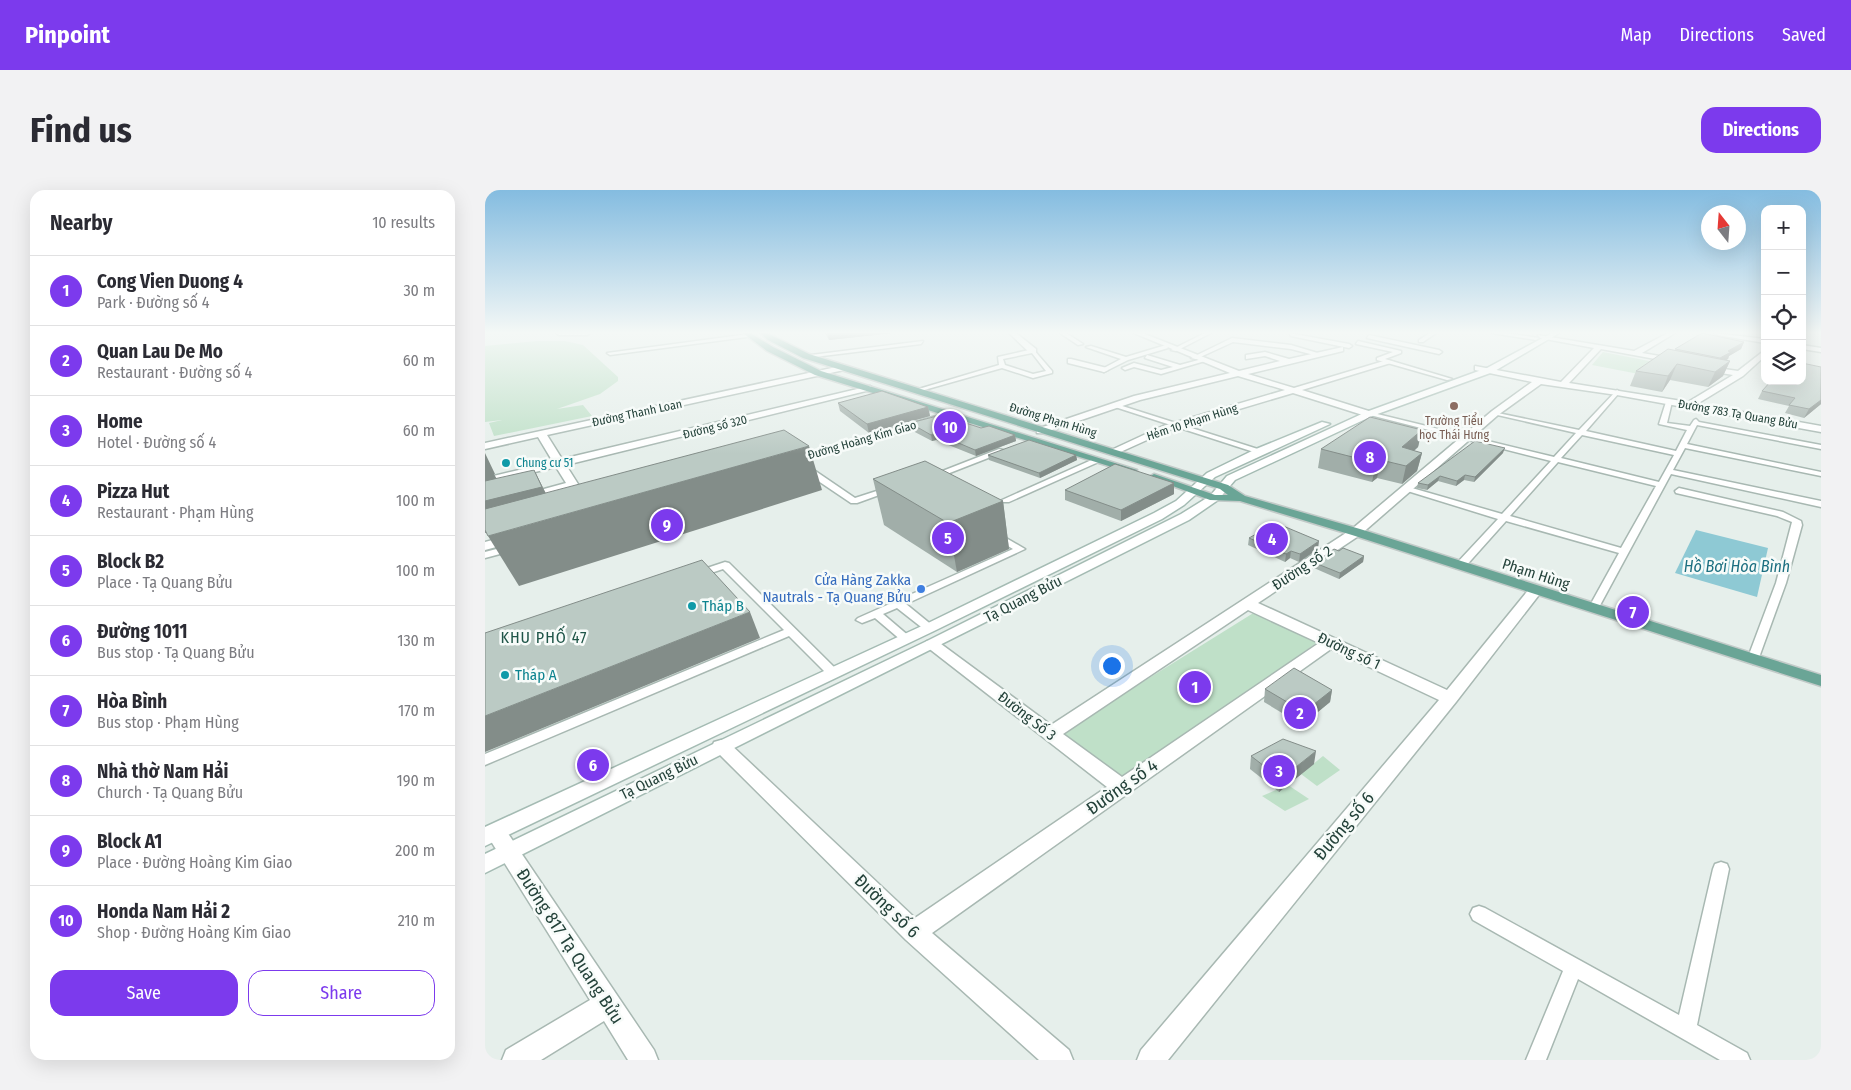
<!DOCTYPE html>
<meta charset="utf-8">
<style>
:root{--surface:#fff;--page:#f2f2f3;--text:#2b2b33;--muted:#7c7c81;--line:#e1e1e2;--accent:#7c3aed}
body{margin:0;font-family:"Fira Sans Condensed",sans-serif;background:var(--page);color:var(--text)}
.controls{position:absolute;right:15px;top:15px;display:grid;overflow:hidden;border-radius:10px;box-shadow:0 5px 20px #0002}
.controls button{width:45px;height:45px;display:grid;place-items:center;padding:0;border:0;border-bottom:1px solid var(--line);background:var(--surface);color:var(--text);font:25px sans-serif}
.compass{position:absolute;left:1216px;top:15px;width:45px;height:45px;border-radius:50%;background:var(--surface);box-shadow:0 5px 20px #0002;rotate:343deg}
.you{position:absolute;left:626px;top:475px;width:18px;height:18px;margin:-12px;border:4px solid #fff;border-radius:50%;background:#1a73e8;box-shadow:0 0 0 8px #1a73e833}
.badge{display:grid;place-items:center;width:32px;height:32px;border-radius:50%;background:var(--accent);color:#fff;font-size:16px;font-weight:700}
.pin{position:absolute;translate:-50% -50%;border:2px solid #fff;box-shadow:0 1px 5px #0006}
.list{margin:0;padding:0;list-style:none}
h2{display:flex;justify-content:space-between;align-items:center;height:65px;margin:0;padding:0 20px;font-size:21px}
h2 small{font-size:16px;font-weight:400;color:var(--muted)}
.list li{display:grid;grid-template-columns:32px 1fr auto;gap:15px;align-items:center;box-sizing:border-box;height:70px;padding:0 20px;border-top:1px solid var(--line)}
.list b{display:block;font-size:19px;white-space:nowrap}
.list p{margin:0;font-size:16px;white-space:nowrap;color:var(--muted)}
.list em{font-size:16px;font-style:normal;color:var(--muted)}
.actions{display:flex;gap:10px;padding:15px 20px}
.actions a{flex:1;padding:11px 0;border:1px solid var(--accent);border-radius:15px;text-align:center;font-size:18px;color:var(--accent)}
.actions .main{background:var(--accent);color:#fff}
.icon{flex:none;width:28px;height:28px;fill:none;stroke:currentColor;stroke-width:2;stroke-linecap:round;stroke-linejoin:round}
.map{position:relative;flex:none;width:1336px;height:870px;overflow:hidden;border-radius:15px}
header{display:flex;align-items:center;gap:30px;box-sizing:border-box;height:70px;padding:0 25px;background:var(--accent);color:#fff}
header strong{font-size:24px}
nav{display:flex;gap:28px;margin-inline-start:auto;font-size:18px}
.intro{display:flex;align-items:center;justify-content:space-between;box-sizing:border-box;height:120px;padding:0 30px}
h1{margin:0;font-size:35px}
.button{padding:12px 22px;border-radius:15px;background:var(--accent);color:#fff;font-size:18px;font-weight:700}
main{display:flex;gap:30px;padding:0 30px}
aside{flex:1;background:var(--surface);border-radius:15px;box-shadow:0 5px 20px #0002}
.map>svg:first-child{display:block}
.green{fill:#bfe0c8}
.water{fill:#8ec9d4}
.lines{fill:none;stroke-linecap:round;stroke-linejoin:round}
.service-casing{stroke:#a8b8b2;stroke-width:3}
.minor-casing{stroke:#a8b8b2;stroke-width:3}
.secondary-casing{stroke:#a4bbb3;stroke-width:3}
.primary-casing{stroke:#c2cac8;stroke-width:3}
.service{fill:#fff;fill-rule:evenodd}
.minor{fill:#fff;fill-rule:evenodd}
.secondary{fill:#fff;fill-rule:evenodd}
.primary{fill:#6aa596;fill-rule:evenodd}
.wall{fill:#a1aea9}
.shaded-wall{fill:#838d89}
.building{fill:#bbcac4;stroke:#838d89}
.education-dot{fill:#8d6e63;stroke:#f7fbf9;stroke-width:2}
.culture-dot{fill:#0f9aa8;stroke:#f7fbf9;stroke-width:2}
.shop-dot{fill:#3f7fe0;stroke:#f7fbf9;stroke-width:2}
.labels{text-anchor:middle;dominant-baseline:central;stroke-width:5;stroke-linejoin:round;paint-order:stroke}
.far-street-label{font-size:12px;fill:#24423a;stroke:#f7fbf9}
.far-education-label{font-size:12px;fill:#785e54;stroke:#f7fbf9}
.far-culture-label{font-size:12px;fill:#0d838f;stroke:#f7fbf9;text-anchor:start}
.street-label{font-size:15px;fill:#24423a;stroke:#f7fbf9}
.shop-label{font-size:15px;fill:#366cbe;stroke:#f7fbf9;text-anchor:end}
.culture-label{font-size:15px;fill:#0d838f;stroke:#f7fbf9;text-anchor:start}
.water-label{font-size:16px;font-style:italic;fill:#1c6f80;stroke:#f7fbf9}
.neighbourhood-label{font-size:16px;letter-spacing:1px;fill:#1f5548;stroke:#f7fbf9}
.near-street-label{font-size:18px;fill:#24423a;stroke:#f7fbf9}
</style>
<header>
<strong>Pinpoint</strong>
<nav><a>Map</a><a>Directions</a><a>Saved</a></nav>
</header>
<div class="intro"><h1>Find us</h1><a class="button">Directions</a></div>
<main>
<aside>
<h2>Nearby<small>10 results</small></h2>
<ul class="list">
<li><span class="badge">1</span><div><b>Cong Vien Duong 4</b><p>Park · Đường số 4</p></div><em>30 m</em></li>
<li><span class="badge">2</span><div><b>Quan Lau De Mo</b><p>Restaurant · Đường số 4</p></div><em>60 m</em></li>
<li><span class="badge">3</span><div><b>Home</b><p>Hotel · Đường số 4</p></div><em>60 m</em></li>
<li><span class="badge">4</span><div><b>Pizza Hut</b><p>Restaurant · Phạm Hùng</p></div><em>100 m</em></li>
<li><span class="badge">5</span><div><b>Block B2</b><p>Place · Tạ Quang Bửu</p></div><em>100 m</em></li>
<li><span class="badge">6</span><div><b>Đường 1011</b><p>Bus stop · Tạ Quang Bửu</p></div><em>130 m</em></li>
<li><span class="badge">7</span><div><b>Hòa Bình</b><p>Bus stop · Phạm Hùng</p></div><em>170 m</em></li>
<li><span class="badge">8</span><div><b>Nhà thờ Nam Hải</b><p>Church · Tạ Quang Bửu</p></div><em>190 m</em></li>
<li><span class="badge">9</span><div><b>Block A1</b><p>Place · Đường Hoàng Kim Giao</p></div><em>200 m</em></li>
<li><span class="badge">10</span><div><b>Honda Nam Hải 2</b><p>Shop · Đường Hoàng Kim Giao</p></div><em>210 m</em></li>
</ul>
<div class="actions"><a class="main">Save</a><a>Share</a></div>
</aside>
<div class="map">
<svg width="1336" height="870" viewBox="0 0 1336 870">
<rect width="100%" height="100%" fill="#e6efeb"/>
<g class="green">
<polygon points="52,151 80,151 98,155 133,187 133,191 115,204 72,219 98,215 107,226 9,246 4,233 17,230 0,232 0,156"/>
<polygon points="1118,162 1200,178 1185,190 1107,175"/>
<polygon points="770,422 838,448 640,592 571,546"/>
<polygon points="838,566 855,580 832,596 816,584"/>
<polygon points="803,595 824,609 800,621 777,606"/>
</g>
<polygon class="water" points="1211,340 1283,358 1272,407 1190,383"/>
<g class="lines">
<defs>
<g id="service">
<polygon points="575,143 581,143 598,154 593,155"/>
<polygon points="720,143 726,143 691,161 686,160"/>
<polygon points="804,143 864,154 867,156 864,158 806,146"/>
<polygon points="945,143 951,143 938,152 934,152 934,150"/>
<polygon points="1007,143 1020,143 1054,148 1051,150"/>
<polygon points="264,144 262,147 125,165 122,163"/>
<polygon points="884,145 954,160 957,162 954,164 882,148"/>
<polygon points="747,148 806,155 836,164 833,166 806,159 748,152 711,169 706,168"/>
<polygon points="438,151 436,154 321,168 318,166"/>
<polygon points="873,151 916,161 916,163 900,169 967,189 962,190 892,170 892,168 908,162 871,154"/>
<polygon points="681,155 683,158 643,170 619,182 617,181 617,179 636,169 601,157 606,156 641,167"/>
<path d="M548 159 567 181V183L548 188 517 178 432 202 427 201 514 175 513 167ZM547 163 561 181 548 184 520 175 518 169Z"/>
<polygon points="662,165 695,175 717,169 720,171 676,184 649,177 640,180 637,178 649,173 676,180 688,177 660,168"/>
<path d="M1132 200 1135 202 1134 203 1101 241 1191 261 1202 240 1174 234 1181 212 1184 210 1187 212 1182 233 1205 236 1209 230 1211 229 1214 232 1336 255V259L1212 235 1202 254 1336 282V286L1200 258 1188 280 1336 311V317L1186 284 1113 419 1108 422 1103 419 1134 363 1021 331 979 378H971L970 376 971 374 1013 329 916 299 920 296 1017 324 1066 271 881 224 884 222 1069 267 1091 243 1008 224V222L1094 240ZM1097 245 1189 265 1174 292 1076 268ZM1073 272 1171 296 1136 358 1025 326Z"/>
<polygon points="627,214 631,214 779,261 772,263 627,216"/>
<polygon points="514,259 521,261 462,284 455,282"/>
<polygon points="611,268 618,270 524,312 518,312 517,310"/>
<polygon points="317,276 323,276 370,308 404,297 408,300 372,313 366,313 317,280"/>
<polygon points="1194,298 1298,322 1316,331 1317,335 1301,393 1272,473 1268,474 1262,470 1291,393 1307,332 1292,326 1191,303 1190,301"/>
<polygon points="509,341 540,359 421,414 448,436 450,438 448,440 440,440 412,418 398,424 425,447 427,449 425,451 417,451 390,428 377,433 371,430 373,428 528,359 506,346 506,342"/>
<polygon points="27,355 32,358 30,360 0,368 0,362"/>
<polygon points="240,372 244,373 352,480 354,483 352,486 344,486 304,446 0,575 0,564 299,440 238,379 211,388 206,385 207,383"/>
<polygon points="1236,672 1242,674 1244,679 1212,835 1262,863 1265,870 1235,870 1093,789 1061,870 1041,870 1078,781 988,730 985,724 988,718 994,716 1000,718 1194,825 1228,679 1230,674"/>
</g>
<g id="minor">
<polygon points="71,143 105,143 102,145 74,145"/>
<polygon points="524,143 531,143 551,159 551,163 545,163"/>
<polygon points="649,143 657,143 754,181 795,171 780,166 761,169 761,165 780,162 804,169 858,157 858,161 763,184 809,198 902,170 909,172 817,200 887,222 887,226 884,227 808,203 684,240 631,264 622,262 678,236 800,200 753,186 655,210 558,243 552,243 552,239 649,206 745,183"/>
<path d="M1183 143H1190L1157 163 1192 169V173L1116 159 1084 193 1203 212 1248 185 1218 180V176L1253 181 1280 160V166L1258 186 1212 214 1336 236V242L1132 205 1056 194 1013 225 875 345 773 413 962 500 1045 398H1055L1057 401 971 512 683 870H652L656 860 954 510 846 459 447 743 584 860 588 870H554L421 750 227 557 229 552 236 550 243 552 430 728 622 597 442 457 439 454 442 451H452L566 535 867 339 1007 221 1047 192 990 180V176L1076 192 1109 158 1055 148 1053 145 1149 161ZM763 420 834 453 637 587 578 544Z"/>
<polygon points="1229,143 1280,149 1280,153 1232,145"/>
<polygon points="1317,155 1336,158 1336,162 1317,159"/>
<polygon points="586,169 622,178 623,180 619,182 583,173 583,169"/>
<polygon points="356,176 360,178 359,180 62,245 77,269 385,196 389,199 81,275 105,313 103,315 95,315 85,299 41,310 37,309 37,305 81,293 71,277 0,294 0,288 68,272 53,247 0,259 0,253"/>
<polygon points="465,222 470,225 468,227 312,271 304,271 303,269"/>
<polygon points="26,345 32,349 30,352 0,360 0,352"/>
<polygon points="11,634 18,636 169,860 173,870 143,870 119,831 56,870 17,870 21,860 105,810 4,648 1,642 4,636"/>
</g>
<g id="secondary">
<polygon points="1067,143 1074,143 1008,182 887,226 750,290 733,310 704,330 0,683 0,664 442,451 696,324 725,306 742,286 881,222 1002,178"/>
<polygon points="837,232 845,234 730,287 699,315 677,329 449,441 0,656 0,637 439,435 669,323 691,311 722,283 771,259"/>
</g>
<g id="primary">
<polygon points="258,143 265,143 288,157 336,181 652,280 651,282 643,282 330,185 282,161"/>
<polygon points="275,143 282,143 324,164 743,295 760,306 875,339 1336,485 1336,496 867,345 755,311 725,310 664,287 669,284 730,305 743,305 735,299 318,168 283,150"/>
</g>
</defs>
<use href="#service" class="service-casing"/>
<use href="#minor" class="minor-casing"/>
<use href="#secondary" class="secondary-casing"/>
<use href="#primary" class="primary-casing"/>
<use href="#service" class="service"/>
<use href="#minor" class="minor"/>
<use href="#secondary" class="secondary"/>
<use href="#primary" class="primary"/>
</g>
<g class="wall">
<polygon points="340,143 408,143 344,150"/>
<polygon points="1259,152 1256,159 1244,166 1243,169 1241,170 1245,171 1238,186 1223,197 1185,190 1177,202 1145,196 1151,181 1190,160"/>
<polygon points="1336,177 1336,214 1319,228 1300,223 1304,216 1273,209 1277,201"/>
<polygon points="353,213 443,217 445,226 384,243 355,221"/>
<polygon points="425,233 496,238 530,245 531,251 491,266 451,250 447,251 426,240"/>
<polygon points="937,240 933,257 929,261 937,263 932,281 917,294 892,288 887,292 833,278 836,259"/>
<polygon points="1018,263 989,292 979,290 971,296 953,291 942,300 932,298 933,293"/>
<polygon points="503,265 591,265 592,270 555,288 504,270"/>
<polygon points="388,289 518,311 524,359 472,382 399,335"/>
<polygon points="689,293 689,304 636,331 580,310 580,300"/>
<polygon points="764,348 833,359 814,372 805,368 800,372 763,355"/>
<polygon points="854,361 879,366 878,372 854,389 829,378 830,373"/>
<polygon points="780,499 847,500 845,512 817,535 779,512"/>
<polygon points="766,566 829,574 794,602 765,579"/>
</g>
<g class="shaded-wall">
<polygon points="342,143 408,143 344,150"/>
<polygon points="1259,152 1256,159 1244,166 1243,169 1232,175 1235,168 1243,161"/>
<polygon points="1245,171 1238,186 1223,197 1230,182"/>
<polygon points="1192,174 1185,190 1177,202 1183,186"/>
<polygon points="1336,210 1336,214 1319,228 1324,219"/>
<polygon points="443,217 445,226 384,243 382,234"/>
<polygon points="937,240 933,257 914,274 917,257"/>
<polygon points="450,243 451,250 447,251 446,245"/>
<polygon points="530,245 531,251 491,266 490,260"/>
<polygon points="324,256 337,300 34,396 3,346"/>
<polygon points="1020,258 1018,263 989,292 990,287"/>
<polygon points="0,263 10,284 9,284 14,293 49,280 72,325 0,343"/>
<polygon points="937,263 932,281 917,294 921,276"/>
<polygon points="591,265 592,270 555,288 554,283"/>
<polygon points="896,270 892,288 887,292 891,273"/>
<polygon points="980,285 979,290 971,296 972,291"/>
<polygon points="955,286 953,291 942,300 943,295"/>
<polygon points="689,293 689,304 636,331 636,320"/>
<polygon points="518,311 524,359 472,382 463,333"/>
<polygon points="834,351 833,359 814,372 815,364"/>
<polygon points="806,361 805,368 800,372 801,364"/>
<polygon points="879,366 878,372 854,389 855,383"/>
<polygon points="265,422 275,448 0,562 0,526"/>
<polygon points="847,500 845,512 817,535 819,522"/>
<polygon points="831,561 829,574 794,602 796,589"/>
</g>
<g class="building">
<polygon points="1217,143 1259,152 1243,161 1246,162 1235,168 1190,159"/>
<polygon points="1183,159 1245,171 1230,182 1192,174 1183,186 1151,181"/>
<polygon points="1317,173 1336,177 1336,210 1324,219 1304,215 1310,208 1277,201 1286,191 1317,191"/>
<polygon points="397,201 443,217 382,234 353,213"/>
<polygon points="456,225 496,238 504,236 530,245 490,260 450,243 446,245 425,233"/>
<polygon points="885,227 937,240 917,257 937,263 921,276 896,270 891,273 836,259"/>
<polygon points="299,240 324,256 3,346 0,340 0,319"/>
<polygon points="544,250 591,265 554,283 503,265"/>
<polygon points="990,251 1020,258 990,287 980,285 972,291 955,286 943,295 933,293"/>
<polygon points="440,271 518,311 463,333 388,289"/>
<polygon points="630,274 689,293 636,320 580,300"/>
<polygon points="49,280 57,297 0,311 0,291"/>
<polygon points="791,333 834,351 815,364 806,361 801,364 764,348"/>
<polygon points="858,358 879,366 855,383 830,373 849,359 854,361"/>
<polygon points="217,370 265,422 0,526 0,443"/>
<polygon points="809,478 847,500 819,522 780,499"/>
<polygon points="798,549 831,561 796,589 766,566"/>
</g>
<linearGradient id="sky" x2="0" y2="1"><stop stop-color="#84bce0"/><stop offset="0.54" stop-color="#f4f8f6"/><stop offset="1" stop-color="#f4f8f6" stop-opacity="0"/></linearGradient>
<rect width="1336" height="264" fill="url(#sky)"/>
<circle class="education-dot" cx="969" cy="216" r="5"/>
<g class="culture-dot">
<circle cx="21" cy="273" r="5"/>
<circle cx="207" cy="416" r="5"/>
<circle cx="20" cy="485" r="5"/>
</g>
<circle class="shop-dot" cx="436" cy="399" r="5"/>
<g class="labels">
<g class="far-street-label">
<text transform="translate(152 223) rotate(-12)">Đường Thanh Loan</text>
<text transform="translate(1253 224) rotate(10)">Đường 783 Tạ Quang Bửu</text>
<text transform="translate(568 230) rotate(17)">Đường Phạm Hùng</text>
<text transform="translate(707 232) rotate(-18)">Hẻm 10 Phạm Hùng</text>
<text transform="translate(230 237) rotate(-14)">Đường số 320</text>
<text transform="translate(377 250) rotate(-16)">Đường Hoàng Kim Giao</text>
</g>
<g class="far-education-label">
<text x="969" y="231">Trường Tiểu<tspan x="969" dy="14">học Thái Hưng</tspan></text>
</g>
<g class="far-culture-label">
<text x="31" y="273">Chung cư 51</text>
</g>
<g class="street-label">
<text transform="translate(817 378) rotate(-33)">Đường số 2</text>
<text transform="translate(1051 384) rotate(18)">Phạm Hùng</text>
<text transform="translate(538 409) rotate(-27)">Tạ Quang Bửu</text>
<text transform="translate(864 461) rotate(25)">Đường số 1</text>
<text transform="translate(542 526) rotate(38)">Đường Số 3</text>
<text transform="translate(174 587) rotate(-26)">Tạ Quang Bửu</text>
</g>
<g class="shop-label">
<text x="426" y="390">Cửa Hàng Zakka<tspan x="426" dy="17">Nautrals - Tạ Quang Bửu</tspan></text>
</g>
<g class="culture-label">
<text x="217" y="416">Tháp B</text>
<text x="30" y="485">Tháp A</text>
</g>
<g class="water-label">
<text x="1252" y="376">Hồ Bơi Hòa Bình</text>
</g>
<g class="neighbourhood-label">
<text x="59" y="447">KHU PHỐ 47</text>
</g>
<g class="near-street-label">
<text transform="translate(637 597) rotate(-35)">Đường số 4</text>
<text transform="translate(859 636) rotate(-50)">Đường số 6</text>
<text transform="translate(402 716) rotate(44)">Đường số 6</text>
<text transform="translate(85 756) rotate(57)">Đường 817 Tạ Quang Bửu</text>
</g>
</g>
</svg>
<div class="controls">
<button>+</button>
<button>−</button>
<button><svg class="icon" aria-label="locate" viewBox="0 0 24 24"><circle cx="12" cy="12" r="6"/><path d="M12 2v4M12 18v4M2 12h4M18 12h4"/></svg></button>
<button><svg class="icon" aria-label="layers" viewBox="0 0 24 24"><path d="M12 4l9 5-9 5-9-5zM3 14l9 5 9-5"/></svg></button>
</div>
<svg class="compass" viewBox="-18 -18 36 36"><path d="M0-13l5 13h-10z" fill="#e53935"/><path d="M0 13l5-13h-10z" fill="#7c7c81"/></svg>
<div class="you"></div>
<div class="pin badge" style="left:710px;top:497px">1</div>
<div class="pin badge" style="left:815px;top:523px">2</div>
<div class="pin badge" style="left:794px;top:581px">3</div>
<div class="pin badge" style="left:787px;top:349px">4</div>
<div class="pin badge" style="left:463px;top:348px">5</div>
<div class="pin badge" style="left:108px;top:575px">6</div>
<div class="pin badge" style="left:1148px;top:422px">7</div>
<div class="pin badge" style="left:885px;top:267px">8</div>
<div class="pin badge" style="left:182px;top:335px">9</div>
<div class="pin badge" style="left:465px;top:237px">10</div>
</div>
</main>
